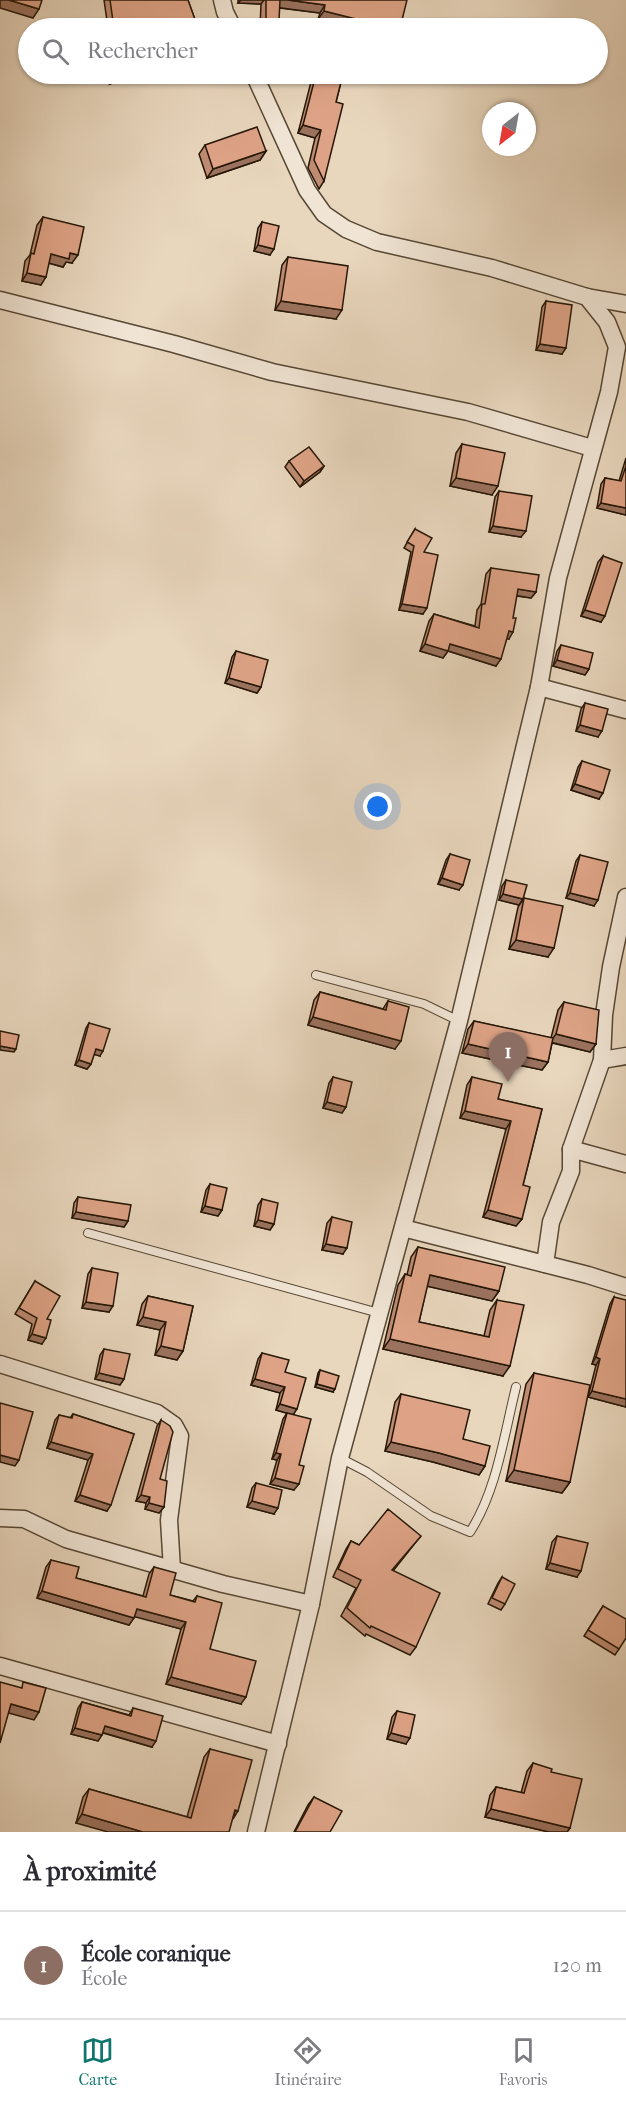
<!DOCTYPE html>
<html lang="fr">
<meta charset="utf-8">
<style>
:root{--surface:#fff;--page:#f7f7f7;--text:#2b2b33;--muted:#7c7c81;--line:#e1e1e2;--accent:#0f766e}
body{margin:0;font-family:"IM FELL French Canon",serif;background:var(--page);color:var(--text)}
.compass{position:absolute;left:482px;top:102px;width:54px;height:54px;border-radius:50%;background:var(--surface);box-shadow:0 2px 4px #0004;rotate:211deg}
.you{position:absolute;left:378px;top:807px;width:21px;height:21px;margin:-15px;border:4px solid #fff;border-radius:50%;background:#1a73e8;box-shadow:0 0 0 9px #1a73e833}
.badge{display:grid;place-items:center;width:39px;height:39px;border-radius:50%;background:var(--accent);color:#fff;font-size:20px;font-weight:700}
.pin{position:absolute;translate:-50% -50px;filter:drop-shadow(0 2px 3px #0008)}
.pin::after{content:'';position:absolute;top:32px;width:21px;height:18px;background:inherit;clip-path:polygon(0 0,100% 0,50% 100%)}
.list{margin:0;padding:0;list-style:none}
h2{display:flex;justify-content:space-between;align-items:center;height:78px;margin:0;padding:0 24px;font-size:26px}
h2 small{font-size:20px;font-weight:400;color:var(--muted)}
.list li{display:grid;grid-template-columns:39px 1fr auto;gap:18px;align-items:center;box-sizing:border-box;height:108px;padding:0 24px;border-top:2px solid var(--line)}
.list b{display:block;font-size:22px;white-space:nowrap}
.list p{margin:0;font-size:20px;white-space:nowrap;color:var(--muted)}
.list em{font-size:20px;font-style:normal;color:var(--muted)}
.icon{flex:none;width:33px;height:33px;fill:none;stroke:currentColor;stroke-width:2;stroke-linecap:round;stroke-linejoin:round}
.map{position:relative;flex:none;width:626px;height:1832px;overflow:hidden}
.search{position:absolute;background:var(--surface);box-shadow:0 2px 4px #0004;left:18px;right:18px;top:18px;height:66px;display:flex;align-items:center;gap:15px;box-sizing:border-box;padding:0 21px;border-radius:33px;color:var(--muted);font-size:22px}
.sheet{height:186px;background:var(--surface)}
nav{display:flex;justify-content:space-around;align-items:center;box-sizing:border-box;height:84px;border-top:2px solid var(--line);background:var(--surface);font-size:16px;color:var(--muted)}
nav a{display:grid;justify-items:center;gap:3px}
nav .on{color:var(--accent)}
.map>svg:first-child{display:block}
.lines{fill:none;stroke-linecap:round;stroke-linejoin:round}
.lane-casing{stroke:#564734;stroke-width:10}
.street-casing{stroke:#564734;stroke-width:19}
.lane{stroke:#f0e4d4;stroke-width:8}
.street{stroke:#f0e4d4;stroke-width:16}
.wall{fill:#bf8c73;stroke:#261707;stroke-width:1.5}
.shaded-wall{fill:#9b725e;stroke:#261707;stroke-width:1.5}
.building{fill:#dea386;stroke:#261707;stroke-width:1.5}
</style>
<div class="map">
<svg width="626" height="1832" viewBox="0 0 626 1832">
<rect width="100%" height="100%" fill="#e8d6bd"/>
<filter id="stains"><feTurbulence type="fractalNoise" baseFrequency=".00333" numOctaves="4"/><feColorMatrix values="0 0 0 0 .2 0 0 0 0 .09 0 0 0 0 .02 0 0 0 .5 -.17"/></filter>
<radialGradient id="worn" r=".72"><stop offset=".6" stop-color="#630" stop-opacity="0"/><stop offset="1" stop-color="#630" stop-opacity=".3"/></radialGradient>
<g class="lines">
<defs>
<g id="lane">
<polyline points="316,975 424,1004 459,1021"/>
<polyline points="88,1233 379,1313"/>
<path d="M340 1458 367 1472 431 1516 470 1532C497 1490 504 1435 516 1387"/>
</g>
<g id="street">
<polyline points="222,0 225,12 233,28"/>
<polyline points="254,74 307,190 324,214 346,229 377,242 492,268 587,297 607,322 617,347 609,392 558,578 539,687 459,1021 340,1458 311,1604 256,1832"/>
<polyline points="587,297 626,304"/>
<polyline points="0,300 174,344 272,372 468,412 592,448"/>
<polyline points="539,687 626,710"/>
<polyline points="602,1060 626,1056"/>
<polyline points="571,1149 602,1060 604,1015 611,967 626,897"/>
<polyline points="403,1228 588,1275 626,1287"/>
<polyline points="545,1264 551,1222 571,1171 571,1149 626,1164"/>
<polyline points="0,1364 157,1413 174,1425 180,1436 169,1520 172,1569"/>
<polyline points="0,1518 24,1519 66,1539 223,1584 311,1604"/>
<polyline points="0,1666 278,1744"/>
</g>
</defs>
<use href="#lane" class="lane-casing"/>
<use href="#street" class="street-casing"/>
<use href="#lane" class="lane"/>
<use href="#street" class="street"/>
</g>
<g class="wall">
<polygon points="104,0 188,0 198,28 108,28"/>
<polygon points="238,0 406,0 400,28 358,28 318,19 320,13 279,8 274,28 260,28 261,4 238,3"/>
<polygon points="106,74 135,74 110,84"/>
<polygon points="313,74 343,74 336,102 324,181 319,189 308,168 315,138 298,133"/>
<polygon points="205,145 266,151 260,160 207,178 199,154"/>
<polygon points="43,217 72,263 66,262 63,267 49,263 41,285 22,281 25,261 30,255 37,225"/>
<polygon points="262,222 270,255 254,251 258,228"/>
<polygon points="288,257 336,319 275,310 282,265"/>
<polygon points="546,301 562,354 536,350 542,307"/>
<polygon points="462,444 492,495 450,486 456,453"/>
<polygon points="626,458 626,515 597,508 601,484 605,478 619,481"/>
<polygon points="289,461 324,466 320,472 300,487 285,467"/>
<polygon points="499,491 521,537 489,532 495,497"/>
<polygon points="415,529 423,614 399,610 411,552 404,548"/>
<polygon points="603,556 601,622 581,616 598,562"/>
<polygon points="491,568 536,592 531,598 516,596 509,639 507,638 496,666 448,651 443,658 420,651 429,621 434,614 475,626 477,610 481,604 486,574"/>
<polygon points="561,645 589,669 585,675 553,666 557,651"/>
<polygon points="236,651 261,687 257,693 225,683 232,657"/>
<polygon points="585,703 598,737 576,731 581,709"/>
<polygon points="582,761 599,799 571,790 578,767"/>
<polygon points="450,854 459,890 438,884 446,860"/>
<polygon points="580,855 594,906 566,898 576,861"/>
<polygon points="506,880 519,905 499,900 502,886"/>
<polygon points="524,898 548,957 509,949 518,907"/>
<polygon points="320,992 383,1009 388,1001 395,1049 308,1025 314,1000"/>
<polygon points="564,1002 596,1044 590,1052 552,1043 548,1062 542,1070 462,1053 468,1029 474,1021 551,1038 558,1010"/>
<polygon points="89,1023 100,1056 94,1054 91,1064 87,1069 75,1065 86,1028"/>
<polygon points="333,1077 346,1107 342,1113 323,1108 329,1083"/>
<polygon points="472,1077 498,1099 542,1109 523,1185 522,1219 516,1226 483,1217 506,1129 460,1118 467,1085"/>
<polygon points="210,1184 222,1210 218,1216 201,1212 206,1190"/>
<polygon points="78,1197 128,1221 124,1227 72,1218 74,1203"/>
<polygon points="262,1199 274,1224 270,1230 254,1226 258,1205"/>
<polygon points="332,1217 343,1254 322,1250 327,1223"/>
<polygon points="418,1247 499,1291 492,1301 427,1286 419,1322 484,1336 490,1310 497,1300 503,1376 383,1349 398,1285 405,1274 407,1275 411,1257"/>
<polygon points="92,1268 109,1312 82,1308 88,1274"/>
<polygon points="35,1281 47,1319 42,1344 28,1340 32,1324 15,1314"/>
<polygon points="148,1296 193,1306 183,1351 177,1360 155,1355 160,1330 137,1325 142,1304"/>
<polygon points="614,1297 626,1407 588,1397 596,1365 592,1364 610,1304"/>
<polygon points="104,1349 124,1379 120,1385 95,1379 100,1355"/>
<polygon points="262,1353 285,1372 294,1415 299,1465 294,1490 270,1484 277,1460 272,1459 283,1419 287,1413 276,1410 280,1393 251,1385 258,1359"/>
<polygon points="320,1370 333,1392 315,1387 318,1373"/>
<polygon points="534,1373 570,1482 562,1493 506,1481 526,1384"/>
<polygon points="401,1394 463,1439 485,1466 479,1475 433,1462 385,1451 395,1402"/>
<polygon points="73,1414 134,1434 107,1511 75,1501 88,1460 47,1448 55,1420 59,1415 70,1418"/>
<polygon points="161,1420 160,1479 164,1507 159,1513 145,1509 146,1503 136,1501 157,1426"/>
<polygon points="256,1483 274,1514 247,1507 252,1488"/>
<polygon points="557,1536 577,1577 546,1569 552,1542"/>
<polygon points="351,1541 359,1545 415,1543 393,1571 416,1647 410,1655 366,1634 365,1636 341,1616 356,1588 333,1577 346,1549"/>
<polygon points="51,1560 76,1578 143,1596 149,1574 154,1567 170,1595 193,1601 197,1596 210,1649 241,1704 166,1684 181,1629 135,1616 129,1625 37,1598 46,1567"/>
<polygon points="502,1577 505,1604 501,1610 488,1604 498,1583"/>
<polygon points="603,1606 619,1649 615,1655 584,1636"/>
<polygon points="82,1702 129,1715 133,1708 152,1747 103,1733 98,1741 71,1734 78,1708"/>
<polygon points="397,1711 406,1744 387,1739 392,1717"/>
<polygon points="210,1749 232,1819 76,1823 83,1797 89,1789 187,1817 204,1757"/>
<polygon points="533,1763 570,1828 567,1832 549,1832 485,1817 490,1795 496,1787 521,1793 527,1771"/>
<polygon points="314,1797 330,1832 294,1832 308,1805"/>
</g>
<g class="shaded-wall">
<polygon points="0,0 9,0 39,9 33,18 0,8"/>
<polygon points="241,0 264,0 261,4 238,3"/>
<polygon points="279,0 288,0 325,5 320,13 274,7"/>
<polygon points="324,11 376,24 372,28 358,28 318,19"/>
<polygon points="266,21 279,21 274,28 260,28"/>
<polygon points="122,74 135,74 110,84 115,76"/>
<polygon points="303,125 321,130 315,138 298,133"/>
<polygon points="266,151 260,160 207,178 213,169"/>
<polygon points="258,245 274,249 270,255 254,251"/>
<polygon points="70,253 78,255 72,263 66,262 63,267 45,262 51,254"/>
<polygon points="27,273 46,277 41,285 22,281"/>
<polygon points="281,301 342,310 336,319 275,310"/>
<polygon points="540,344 566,348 562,354 536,350"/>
<polygon points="324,466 320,472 300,487 304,481"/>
<polygon points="456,478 498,486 492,495 450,486"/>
<polygon points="601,503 626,508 626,515 597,508"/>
<polygon points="493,526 526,531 521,537 489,532"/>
<polygon points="518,589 536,592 531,598 513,595"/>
<polygon points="402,604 427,608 423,614 399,610"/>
<polygon points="585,610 605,616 601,622 581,616"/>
<polygon points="509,631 513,632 509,639 504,638"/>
<polygon points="425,644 450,644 501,659 496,666 448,651 443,658 420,651"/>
<polygon points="557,660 589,669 585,675 553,666"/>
<polygon points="229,678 261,687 257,693 225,683"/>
<polygon points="580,725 602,731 598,737 576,731"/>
<polygon points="575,784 603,793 599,799 571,790"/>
<polygon points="442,878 463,885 459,890 438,884"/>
<polygon points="570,893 598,900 594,906 566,898"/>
<polygon points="503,894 523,899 519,905 499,900"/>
<polygon points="516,940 554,948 548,957 509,949"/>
<polygon points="313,1017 401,1041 395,1049 308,1025"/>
<polygon points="556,1034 596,1044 590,1052 550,1042"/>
<polygon points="468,1044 548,1062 542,1070 462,1053"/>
<polygon points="0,1046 16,1049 14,1052 0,1050"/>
<polygon points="96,1049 103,1051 100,1056 92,1054"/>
<polygon points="79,1060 91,1064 87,1069 75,1065"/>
<polygon points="327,1102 346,1107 342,1113 323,1108"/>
<polygon points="465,1111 511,1121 506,1129 460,1118"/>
<polygon points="205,1206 222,1210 218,1216 201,1212"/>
<polygon points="488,1210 522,1219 516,1226 483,1217"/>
<polygon points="76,1212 128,1221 124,1227 72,1218"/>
<polygon points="258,1220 274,1224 270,1230 254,1226"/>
<polygon points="326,1244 347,1248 343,1254 322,1250"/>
<polygon points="430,1275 499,1291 492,1301 422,1285"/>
<polygon points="86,1302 113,1306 109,1312 82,1308"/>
<polygon points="143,1317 166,1322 160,1330 137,1325"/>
<polygon points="32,1334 46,1338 42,1344 28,1340"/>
<polygon points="390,1339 510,1366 503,1376 383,1349"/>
<polygon points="161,1346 183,1351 177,1360 155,1355"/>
<polygon points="596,1357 600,1359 596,1365 592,1364"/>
<polygon points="99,1373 124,1379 120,1385 95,1379"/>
<polygon points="255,1379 285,1387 280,1393 251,1385"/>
<polygon points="317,1384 335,1389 333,1392 315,1387"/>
<polygon points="592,1391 626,1399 626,1407 588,1397"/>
<polygon points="280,1404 297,1409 293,1415 276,1410"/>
<polygon points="51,1442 93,1454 88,1460 47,1448"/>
<polygon points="391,1442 439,1453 485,1466 479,1475 433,1462 385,1451"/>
<polygon points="276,1453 281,1454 277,1460 272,1459"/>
<polygon points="0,1455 19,1460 15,1466 0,1462"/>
<polygon points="514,1470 570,1482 562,1493 506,1481"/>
<polygon points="275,1478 299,1484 294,1490 270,1484"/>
<polygon points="80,1495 111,1505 107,1511 75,1501"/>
<polygon points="141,1495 150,1497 146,1503 136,1501"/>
<polygon points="252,1501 278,1508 274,1514 247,1507"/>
<polygon points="149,1503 164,1507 159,1513 145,1509"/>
<polygon points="421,1536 415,1543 387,1578 392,1570"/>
<polygon points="550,1563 581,1571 577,1577 546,1569"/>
<polygon points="42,1591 134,1618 129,1625 37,1598"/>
<polygon points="137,1609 186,1622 181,1629 132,1616"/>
<polygon points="171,1677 246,1697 241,1704 166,1684"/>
<polygon points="11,1704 39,1712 34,1720 5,1712"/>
<polygon points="105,1726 156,1741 152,1747 101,1732"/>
<polygon points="75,1728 102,1735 98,1741 71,1734"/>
<polygon points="391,1733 410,1738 406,1744 387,1739"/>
<polygon points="491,1809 570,1828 567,1832 549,1832 485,1817"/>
<polygon points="235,1810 238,1811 233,1819"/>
<polygon points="82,1814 143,1832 108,1832 76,1823"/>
</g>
<g class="building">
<polygon points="9,0 42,0 39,9"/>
<polygon points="110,0 188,0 198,28 114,28"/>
<polygon points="266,0 280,0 279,21 266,21"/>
<polygon points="288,0 407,0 400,28 374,28 376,24 324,11 325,5"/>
<polygon points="523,24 537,28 522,28"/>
<polygon points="316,74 343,74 336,102 343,104 324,181 314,160 321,130 303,125"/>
<polygon points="257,127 266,151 213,169 205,145"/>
<polygon points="43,217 84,227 78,255 70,253 69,259 51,254 46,277 27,273 31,253 34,254"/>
<polygon points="262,222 279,226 274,249 258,245"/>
<polygon points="288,257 348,266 342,310 281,301"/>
<polygon points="546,301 572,305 566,348 540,344"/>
<polygon points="462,444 505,453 498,486 456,478"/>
<polygon points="309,447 324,466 304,481 289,461"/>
<polygon points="626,466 626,508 601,503 605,478 621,481"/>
<polygon points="499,491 532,496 526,531 493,526"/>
<polygon points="415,529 432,538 424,552 438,555 427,608 402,604 414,546 407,542"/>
<polygon points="603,556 622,563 605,616 585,610"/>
<polygon points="491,568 539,575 536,592 518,589 513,618 516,618 513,632 509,631 501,659 450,644 448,651 425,644 434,614 479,628 482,604 485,604"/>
<polygon points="561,645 593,653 589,669 557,660"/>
<polygon points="236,651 268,660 261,687 229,678"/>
<polygon points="585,703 608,709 602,731 580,725"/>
<polygon points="582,761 610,770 603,793 575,784"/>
<polygon points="450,854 470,860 463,885 442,878"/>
<polygon points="580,855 608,862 598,900 570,893"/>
<polygon points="506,880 527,885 523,899 503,894"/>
<polygon points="524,898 563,906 554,948 516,940"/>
<polygon points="320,992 386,1010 388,1001 409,1007 401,1041 313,1017"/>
<polygon points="564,1002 599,1010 596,1044 556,1034"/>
<polygon points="474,1021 553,1038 548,1062 468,1044"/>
<polygon points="89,1023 110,1029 103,1051 96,1049 91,1064 79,1060"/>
<polygon points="0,1031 19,1035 16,1049 0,1046"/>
<polygon points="333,1077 352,1082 346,1107 327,1102"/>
<polygon points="472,1077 502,1084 498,1099 542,1109 523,1185 530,1187 522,1219 488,1210 511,1121 465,1111"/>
<polygon points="210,1184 227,1188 222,1210 205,1206"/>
<polygon points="78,1197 131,1205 128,1221 76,1212"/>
<polygon points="262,1199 278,1203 274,1224 258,1220"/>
<polygon points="332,1217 352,1222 347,1248 326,1244"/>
<polygon points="418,1247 505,1267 499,1291 430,1275 419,1322 489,1337 497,1300 524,1305 510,1366 390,1339 405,1274 411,1276"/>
<polygon points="92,1268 118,1273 113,1306 86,1302"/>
<polygon points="35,1281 60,1296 47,1319 51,1320 46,1338 32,1334 37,1318 19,1308"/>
<polygon points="148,1296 193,1306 183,1351 161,1346 166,1322 143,1317"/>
<polygon points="614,1297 626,1300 626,1399 592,1391 600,1359 596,1357"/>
<polygon points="104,1349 130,1354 124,1379 99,1373"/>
<polygon points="262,1353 289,1360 285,1372 306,1378 297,1409 280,1404 285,1387 255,1379"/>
<polygon points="320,1370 339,1376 335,1389 317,1384"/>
<polygon points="534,1373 590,1385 570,1482 514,1470"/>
<polygon points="401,1394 470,1410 463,1439 490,1446 485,1466 439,1453 391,1442"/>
<polygon points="0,1403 33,1412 19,1460 0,1455"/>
<polygon points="287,1413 311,1419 299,1465 304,1466 299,1484 275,1478 281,1454 276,1453"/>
<polygon points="73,1414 134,1434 111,1505 80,1495 93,1454 51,1442 59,1415 72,1418"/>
<polygon points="161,1420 170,1426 173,1432 160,1479 167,1481 164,1507 149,1503 150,1497 141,1495"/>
<polygon points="256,1483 282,1490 278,1508 252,1501"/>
<polygon points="388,1509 421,1536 392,1570 440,1593 416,1647 371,1626 370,1628 347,1608 361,1580 338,1569 351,1541 359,1545"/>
<polygon points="557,1536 588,1543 581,1571 550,1563"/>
<polygon points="51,1560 79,1567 76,1578 146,1597 154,1567 176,1573 170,1595 195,1602 197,1596 222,1603 210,1649 256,1661 246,1697 171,1677 186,1622 137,1609 134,1618 42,1591"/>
<polygon points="502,1577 515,1584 505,1604 492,1598"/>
<polygon points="603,1606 626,1619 626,1638 619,1649 588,1630"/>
<polygon points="0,1682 22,1688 23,1682 46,1688 39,1712 11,1704 0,1743"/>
<polygon points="82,1702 131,1716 133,1708 163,1716 156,1741 105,1726 102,1735 75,1728"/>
<polygon points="397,1711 415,1715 410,1738 391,1733"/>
<polygon points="210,1749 252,1760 238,1811 235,1810 229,1832 143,1832 82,1814 89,1789 191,1818"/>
<polygon points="533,1763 552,1769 551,1772 582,1779 570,1828 491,1809 496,1787 524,1793"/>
<polygon points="314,1797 342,1811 330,1832 295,1832"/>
</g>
<rect width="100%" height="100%" filter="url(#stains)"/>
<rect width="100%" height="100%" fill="url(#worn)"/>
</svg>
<svg class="compass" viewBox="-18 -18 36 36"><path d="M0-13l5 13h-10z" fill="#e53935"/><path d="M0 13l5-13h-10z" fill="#7c7c81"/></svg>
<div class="you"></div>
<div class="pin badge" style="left:508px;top:1082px;background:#8d6e63">1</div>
<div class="search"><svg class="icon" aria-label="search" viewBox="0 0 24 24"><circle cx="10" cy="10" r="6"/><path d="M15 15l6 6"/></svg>Rechercher</div>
</div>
<section class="sheet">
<h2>À proximité<small></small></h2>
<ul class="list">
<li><span class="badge" style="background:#8d6e63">1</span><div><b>École coranique</b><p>École</p></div><em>120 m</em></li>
</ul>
</section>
<nav>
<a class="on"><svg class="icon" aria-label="map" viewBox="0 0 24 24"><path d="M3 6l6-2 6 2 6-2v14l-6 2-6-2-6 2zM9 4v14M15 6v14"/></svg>Carte</a>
<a><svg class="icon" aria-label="directions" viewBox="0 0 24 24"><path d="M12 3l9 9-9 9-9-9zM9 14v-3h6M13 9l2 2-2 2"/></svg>Itinéraire</a>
<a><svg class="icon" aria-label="saved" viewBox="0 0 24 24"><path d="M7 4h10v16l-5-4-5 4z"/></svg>Favoris</a>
</nav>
